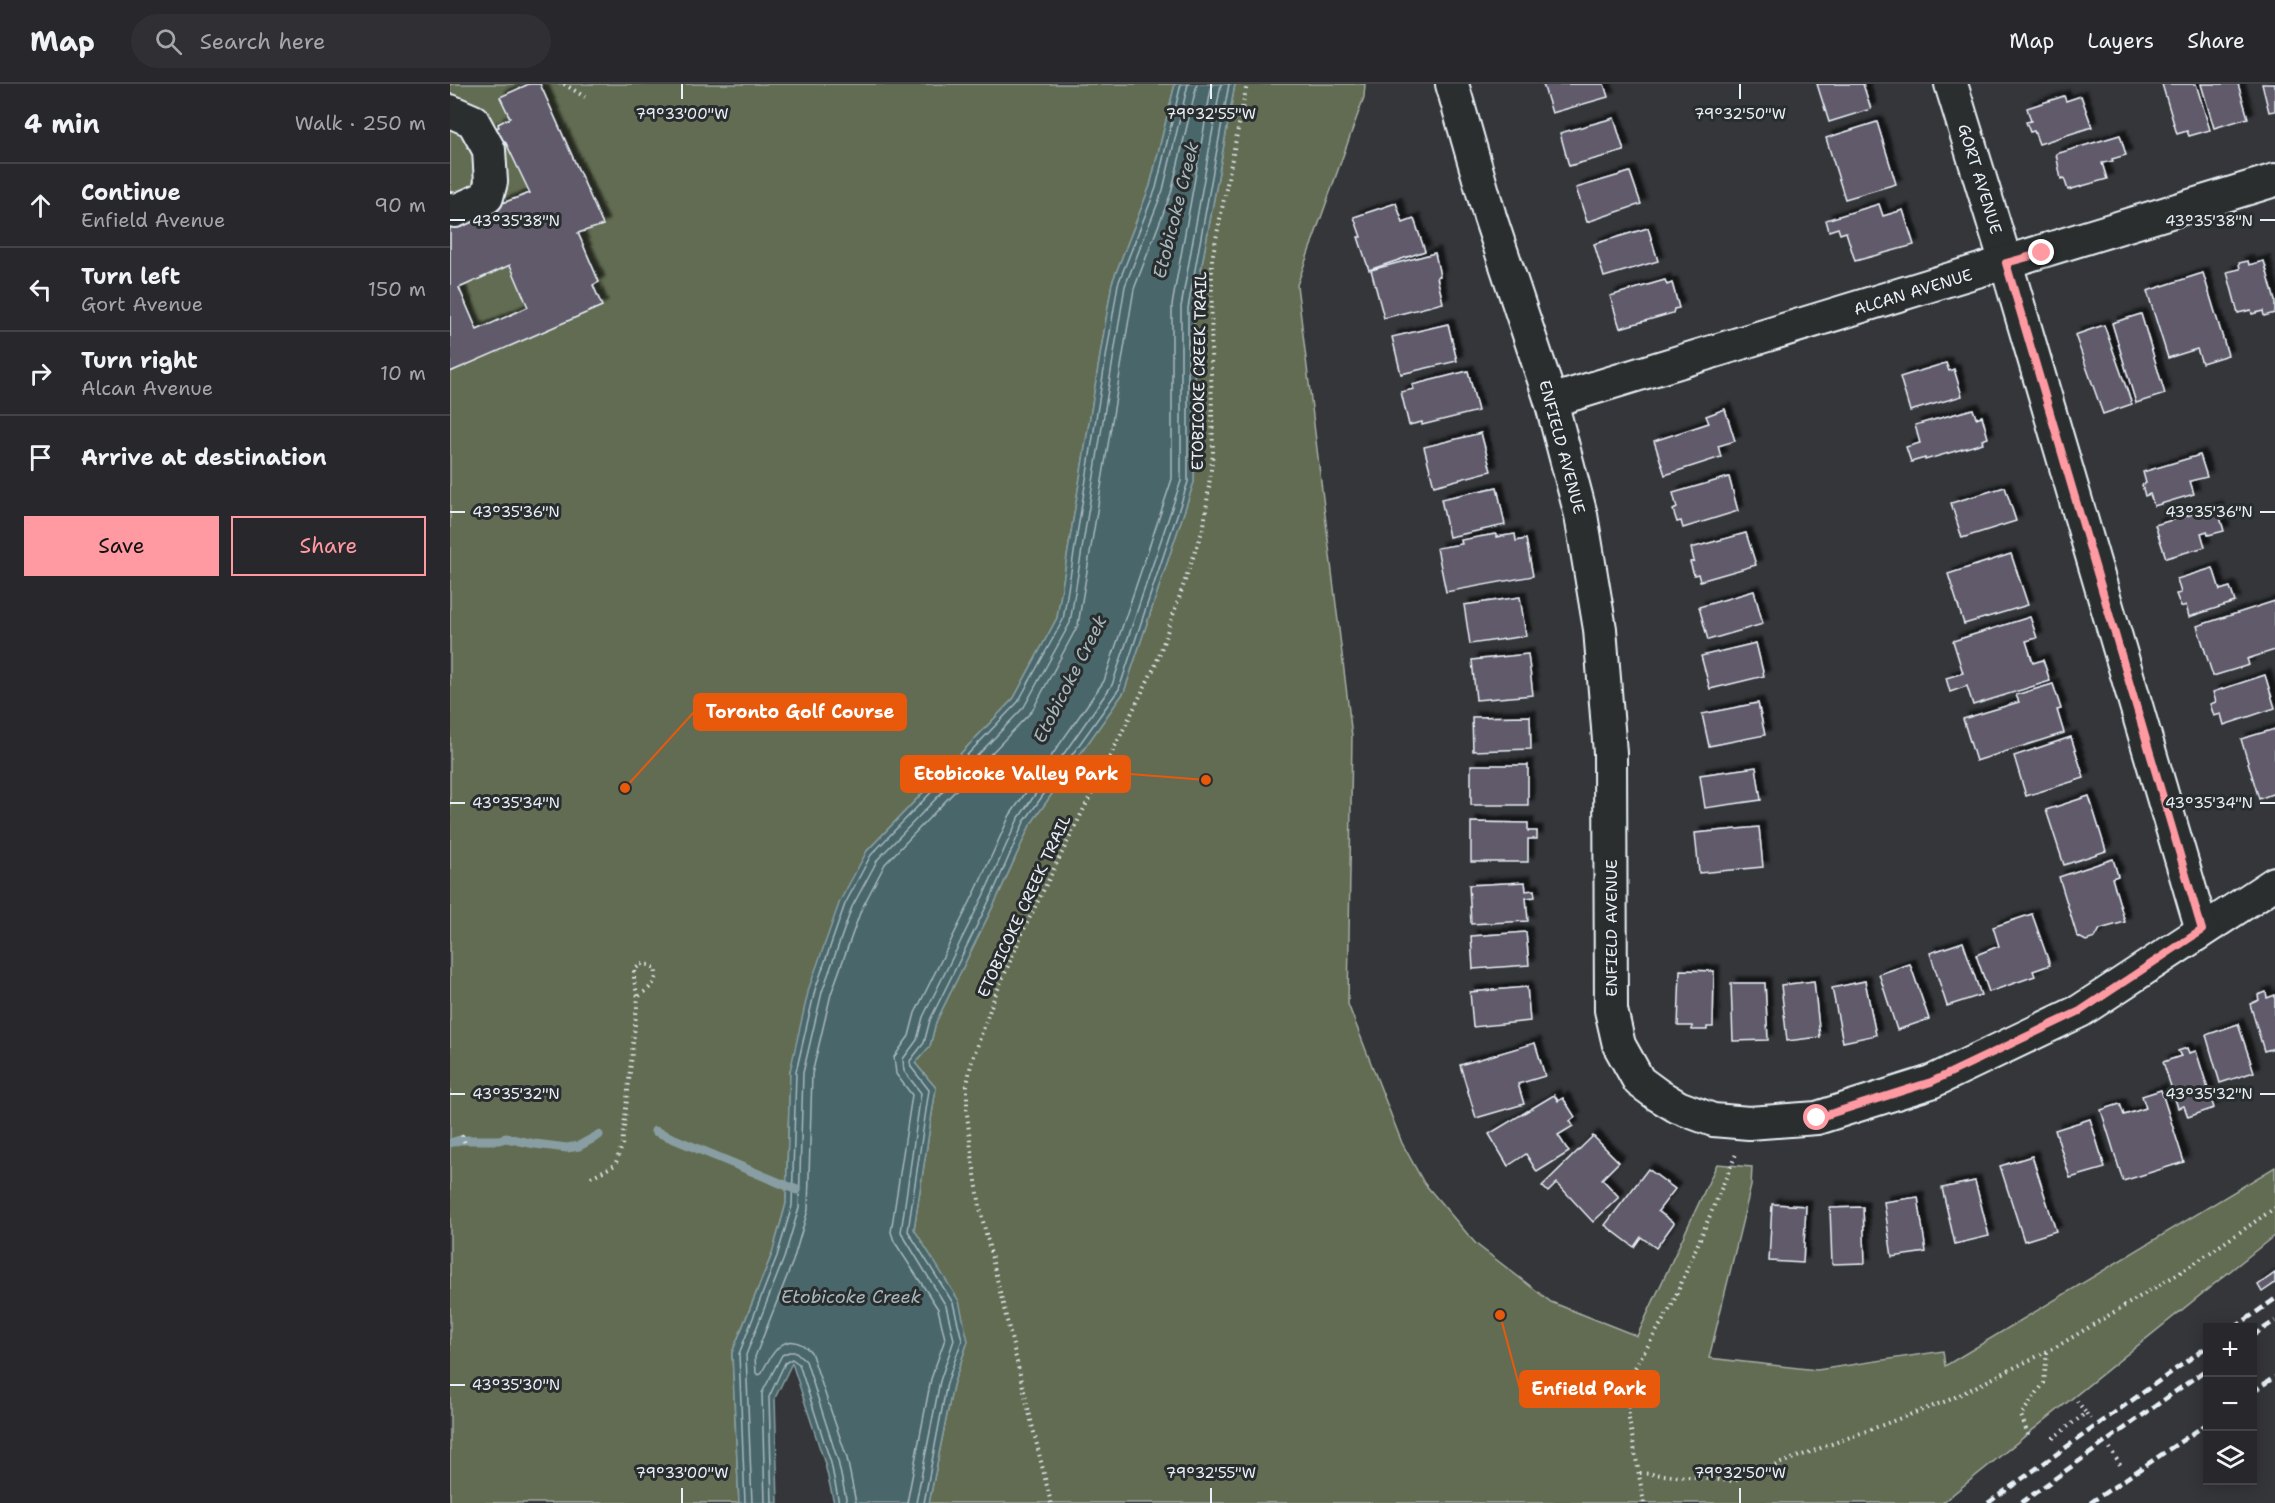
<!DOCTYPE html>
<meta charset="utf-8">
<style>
:root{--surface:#28282c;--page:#303034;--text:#f1f3f6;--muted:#a5a6a9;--line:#444448;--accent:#ff9aa2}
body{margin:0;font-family:"Shantell Sans",sans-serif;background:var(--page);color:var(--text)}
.controls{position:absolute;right:18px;bottom:18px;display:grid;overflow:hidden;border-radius:0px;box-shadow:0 3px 15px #0003}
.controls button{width:54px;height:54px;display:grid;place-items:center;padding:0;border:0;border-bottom:2px solid var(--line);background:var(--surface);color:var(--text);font:30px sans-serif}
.stop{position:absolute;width:18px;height:18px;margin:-14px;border:4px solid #ff9aa2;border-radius:50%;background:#fff}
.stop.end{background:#ff9aa2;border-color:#fff;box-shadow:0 2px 6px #0008}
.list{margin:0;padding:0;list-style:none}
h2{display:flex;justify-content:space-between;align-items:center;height:78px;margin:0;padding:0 24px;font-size:26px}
h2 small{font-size:20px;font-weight:400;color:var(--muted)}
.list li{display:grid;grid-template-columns:39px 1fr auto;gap:18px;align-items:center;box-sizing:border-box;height:84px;padding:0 24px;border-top:2px solid var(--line)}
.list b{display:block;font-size:22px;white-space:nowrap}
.list p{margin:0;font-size:20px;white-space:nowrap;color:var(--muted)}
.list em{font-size:20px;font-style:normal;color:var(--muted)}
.actions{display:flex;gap:12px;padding:18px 24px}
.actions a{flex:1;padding:14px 0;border:2px solid var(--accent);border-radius:0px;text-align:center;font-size:21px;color:var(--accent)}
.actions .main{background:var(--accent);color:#111}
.icon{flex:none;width:33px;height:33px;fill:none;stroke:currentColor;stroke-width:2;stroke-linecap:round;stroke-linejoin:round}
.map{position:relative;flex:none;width:1825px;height:1419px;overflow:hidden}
header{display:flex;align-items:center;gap:36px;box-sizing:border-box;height:84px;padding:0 30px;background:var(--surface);border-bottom:2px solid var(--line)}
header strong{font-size:28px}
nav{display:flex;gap:33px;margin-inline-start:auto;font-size:21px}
.search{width:420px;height:54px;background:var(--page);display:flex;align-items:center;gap:15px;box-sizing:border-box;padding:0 21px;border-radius:33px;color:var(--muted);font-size:22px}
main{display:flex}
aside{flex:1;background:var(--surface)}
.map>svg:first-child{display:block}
.green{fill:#626c52;stroke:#a5aea5;stroke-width:1.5}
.water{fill:#48666a;stroke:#889ea3;stroke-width:1.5}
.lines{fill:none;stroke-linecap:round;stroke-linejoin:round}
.shore{stroke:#a8b9bf;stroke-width:1.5}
.stream{stroke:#889ea3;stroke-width:9}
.building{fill:#615a6b;stroke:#e8f1f8;stroke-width:1.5;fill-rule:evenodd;filter:url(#shadow)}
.minor-casing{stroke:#e8f1f8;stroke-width:36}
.path{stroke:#e8f1f8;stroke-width:4;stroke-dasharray:1.5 4.5;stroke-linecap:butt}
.minor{stroke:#2a2d2e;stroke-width:32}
.rail{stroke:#e8f1f8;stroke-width:4.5;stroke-dasharray:9 4.5;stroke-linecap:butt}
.route{stroke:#ff9aa2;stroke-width:8}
.ticks{fill:none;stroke:#e8f1f8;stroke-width:2}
.labels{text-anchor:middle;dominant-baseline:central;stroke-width:6;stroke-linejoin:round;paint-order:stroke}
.street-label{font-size:16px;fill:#e8f1f8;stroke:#2a2d2e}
.water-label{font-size:18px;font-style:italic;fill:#a8b9bf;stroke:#2a2d2e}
.ticks-label{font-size:15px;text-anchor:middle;fill:#e8f1f8;stroke:#2a2d2e;stroke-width:6;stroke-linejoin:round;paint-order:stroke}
.leader{fill:none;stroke:#e8590c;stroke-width:2}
.callout-dot{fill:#e8590c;stroke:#2a2d2e;stroke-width:2}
.callout{fill:#e8590c;stroke:#e8590c;stroke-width:2}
.callout-label{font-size:18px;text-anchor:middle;font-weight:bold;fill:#fff}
</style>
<header>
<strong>Map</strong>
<div class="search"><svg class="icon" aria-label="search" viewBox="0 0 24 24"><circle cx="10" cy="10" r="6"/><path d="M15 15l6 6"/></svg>Search here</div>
<nav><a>Map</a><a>Layers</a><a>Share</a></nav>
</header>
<main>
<aside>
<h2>4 min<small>Walk · 250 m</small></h2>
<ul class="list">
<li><svg class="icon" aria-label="ahead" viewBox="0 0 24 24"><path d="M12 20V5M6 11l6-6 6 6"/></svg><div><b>Continue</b><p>Enfield Avenue</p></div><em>90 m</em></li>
<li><svg class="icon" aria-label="left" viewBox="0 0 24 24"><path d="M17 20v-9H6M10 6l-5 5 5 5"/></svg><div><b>Turn left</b><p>Gort Avenue</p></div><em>150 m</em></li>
<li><svg class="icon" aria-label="right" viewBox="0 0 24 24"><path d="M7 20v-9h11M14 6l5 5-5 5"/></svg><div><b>Turn right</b><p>Alcan Avenue</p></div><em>10 m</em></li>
<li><svg class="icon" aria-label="arrive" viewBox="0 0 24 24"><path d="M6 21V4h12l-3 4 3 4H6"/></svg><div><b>Arrive at destination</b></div></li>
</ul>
<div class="actions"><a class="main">Save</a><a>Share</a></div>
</aside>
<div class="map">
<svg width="1825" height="1419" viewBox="0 0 1825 1419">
<defs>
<filter id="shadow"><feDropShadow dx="5.5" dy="-5.5" stdDeviation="1.5" flood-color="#0009"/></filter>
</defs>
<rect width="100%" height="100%" fill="#35363a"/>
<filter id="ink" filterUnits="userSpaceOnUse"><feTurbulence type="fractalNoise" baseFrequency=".0167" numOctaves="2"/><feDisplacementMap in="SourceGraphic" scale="12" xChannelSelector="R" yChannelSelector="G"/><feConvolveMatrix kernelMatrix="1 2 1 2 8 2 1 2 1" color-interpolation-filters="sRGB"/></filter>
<g filter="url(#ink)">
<g class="green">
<polygon points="0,0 725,0 700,102 662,199 607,534 564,614 417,767 340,987 336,1120 322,1170 282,1269 289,1419 0,1419"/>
<polygon points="785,0 915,0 914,13 847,201 902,652 898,920 952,1059 974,1099 1026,1160 1101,1218 1187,1252 1267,1080 1302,1083 1301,1102 1259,1274 1367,1286 1493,1267 1495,1282 1825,1083 1825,1151 1492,1419 479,1419 503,1301 518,1257 464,1145 486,1004 465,979 480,962 486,938 547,814 580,741 674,608 744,398 744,224"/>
</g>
<polygon class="water" points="725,0 785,0 744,224 744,398 674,608 580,741 547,814 486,938 480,962 465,979 486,1004 464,1145 509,1217 518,1257 503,1301 479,1419 384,1419 375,1380 342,1279 325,1314 328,1419 289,1419 282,1269 322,1170 336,1120 340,987 359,904 390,817 417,767 564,614 607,534 662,199 700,102"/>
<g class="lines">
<g class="shore">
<polyline points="295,1419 289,1270 327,1172 342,1122 346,988 365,906 395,820 421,771 568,618 613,536 668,200 706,104 731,0"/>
<polyline points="302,1419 296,1271 334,1174 349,1124 353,989 372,908 402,823 428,775 574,623 620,539 675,202 713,106 738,0"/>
<polyline points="315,1419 312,1309 332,1271 339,1268 346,1268 356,1277 388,1377 397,1419"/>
<polyline points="322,1419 319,1313 335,1279 342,1275 349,1280 381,1379 389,1419"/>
<path d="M406 1419 397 1374 361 1268C336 1242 321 1270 311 1290L308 1291 306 1289 305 1273 343 1177 358 1126 362 990 381 910 411 826 435 780 582 627 628 541 684 205 721 109 747 0"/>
<polyline points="457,1419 481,1295 495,1255 488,1225 444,1157 441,1148 462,1011 446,990 444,973 459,952 465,929 527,804 560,731 654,597 722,395 722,221 762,0"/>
<polyline points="466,1419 490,1297 504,1256 496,1222 451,1148 471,1009 454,987 453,975 467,956 473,933 535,808 568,735 662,601 731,397 731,223 771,0"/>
<polyline points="474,1419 497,1299 512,1256 503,1219 458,1147 479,1006 461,983 460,977 474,959 480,936 542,811 574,738 669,605 738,398 738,224 779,0"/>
</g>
<g class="stream">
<polyline points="205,1047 347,1106"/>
<polyline points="0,1059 10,1056 49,1056 56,1054 85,1060 117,1064 129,1062 149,1051"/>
</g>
</g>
<g class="building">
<path d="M79 0H90L153 141 128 149 149 198 143 201 152 222 0 288V138L80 109 55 57 45 61 39 46 49 43 48 40 60 34 50 13ZM60 181 78 223 27 246 9 204Z"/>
<polygon points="1093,0 1154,0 1158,13 1102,29"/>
<polygon points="1367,0 1413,0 1421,25 1379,38"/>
<polygon points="1712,0 1746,0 1760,46 1739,52 1737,47 1727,50"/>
<polygon points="1751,0 1788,0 1798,34 1764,44"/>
<polygon points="1812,0 1825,0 1825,27 1819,28"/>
<polygon points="1614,12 1616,17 1631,12 1642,43 1589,60 1584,47 1580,48 1576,38 1581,37 1577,24"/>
<polygon points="1164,34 1174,67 1119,82 1110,49"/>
<polygon points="1427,38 1446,100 1395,115 1376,54"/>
<polygon points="1670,51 1676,71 1662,75 1663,77 1652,79 1657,95 1618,106 1614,94 1611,95 1606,70"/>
<polygon points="1180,88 1191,120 1137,138 1126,104"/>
<polygon points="946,119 953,139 964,135 975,167 919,186 908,153 911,153 904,133"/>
<polygon points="1429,120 1433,132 1453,126 1464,161 1405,177 1396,148 1390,150 1388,144 1379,147 1376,136"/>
<polygon points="1198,144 1208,177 1154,193 1144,160"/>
<polygon points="985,169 990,192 987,193 993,219 934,234 921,186"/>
<polygon points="1798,177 1799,181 1814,177 1825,217 1825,229 1814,232 1813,227 1802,230 1801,226 1788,229 1777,188 1790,185 1789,179"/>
<polygon points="1753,189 1778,271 1752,279 1747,265 1718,274 1697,207"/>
<polygon points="1215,196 1217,201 1222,199 1229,224 1224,225 1223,229 1170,244 1160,212"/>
<polygon points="1691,230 1715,310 1686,319 1662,239"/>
<polygon points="998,240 1007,277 951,290 942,253"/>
<polygon points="1654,241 1682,320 1653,330 1625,251"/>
<polygon points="1496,279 1499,287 1504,285 1512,312 1460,327 1450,293"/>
<polygon points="1018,287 1028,327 972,341 972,338 959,341 951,308 964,305 962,301"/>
<polygon points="1275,325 1285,357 1268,362 1271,373 1215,391 1204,357 1259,339 1256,332"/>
<polygon points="1523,325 1526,334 1532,332 1538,354 1532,356 1533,359 1475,376 1475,374 1461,378 1456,363 1470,359 1465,341"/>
<polygon points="1031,349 1041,387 984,402 974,363"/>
<polygon points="1750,371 1757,393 1740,397 1744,410 1704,422 1700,410 1695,412 1692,401 1696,399 1693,388"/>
<polygon points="1279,393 1288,427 1233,444 1231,437 1227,438 1223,426 1227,424 1223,409"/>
<polygon points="1047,403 1055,441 999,453 991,415"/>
<polygon points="1555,403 1566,437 1512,454 1501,419"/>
<polygon points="1767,423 1774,447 1758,451 1757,447 1751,449 1755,463 1716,474 1705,441"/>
<polygon points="1296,449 1306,481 1250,497 1248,490 1244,491 1240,478 1244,477 1241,464"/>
<polygon points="1046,450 1046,453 1065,450 1066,457 1076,455 1083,492 996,508 987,464 1012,460 1011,456"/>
<polygon points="1561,470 1578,521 1514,540 1498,490"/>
<polygon points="1763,484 1770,506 1780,503 1785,518 1739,533 1736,521 1731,523 1726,510 1731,509 1727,495"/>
<polygon points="1304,507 1313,540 1258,556 1249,523"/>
<polygon points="1070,513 1076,552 1020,560 1014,521"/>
<polygon points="1825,517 1825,566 1797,575 1799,581 1763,592 1747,542"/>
<polygon points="1580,533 1587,554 1576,557 1583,579 1593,576 1600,597 1523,621 1517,602 1500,608 1496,594 1513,589 1503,557"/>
<polygon points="1306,559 1314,592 1260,605 1251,572"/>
<polygon points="1078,570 1083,611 1026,616 1022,576"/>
<polygon points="1815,591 1825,624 1774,641 1771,630 1764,632 1760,620 1766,618 1763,608"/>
<polygon points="1603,600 1611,625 1607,626 1614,649 1526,677 1513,635 1569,618 1566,611"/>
<polygon points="1308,619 1315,651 1259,662 1252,630"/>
<polygon points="1080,632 1081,665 1023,667 1022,633"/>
<polygon points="1825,645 1825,709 1809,715 1791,655"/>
<polygon points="1621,653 1634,694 1576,712 1564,672"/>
<rect x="1021" y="681" width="57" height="40"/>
<polygon points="1306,683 1311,716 1255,724 1250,691"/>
<polygon points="1639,712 1656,767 1614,781 1596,726"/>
<polygon points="1021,738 1078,739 1078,747 1087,747 1087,755 1078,755 1078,778 1021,778"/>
<polygon points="1309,743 1313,783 1249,789 1245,749"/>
<polygon points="1663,775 1668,792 1662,794 1675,838 1650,845 1645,854 1636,857 1627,852 1609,793"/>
<polygon points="1075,798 1076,807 1084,806 1085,813 1076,814 1078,837 1021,840 1019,801"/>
<polygon points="1582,830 1600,881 1583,887 1585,892 1539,908 1526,871 1549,862 1543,843"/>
<polygon points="1076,848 1079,881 1023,885 1021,852"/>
<polygon points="1513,858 1531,911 1497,922 1480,869"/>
<polygon points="1460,880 1479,935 1447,946 1429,890"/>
<polygon points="1230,886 1264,887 1263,943 1257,943 1257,946 1242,946 1242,942 1228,942"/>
<polygon points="1364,897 1370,953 1337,957 1331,901"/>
<polygon points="1415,897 1426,951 1393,958 1382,904"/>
<polygon points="1281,899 1315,899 1318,956 1283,957"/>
<polygon points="1077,903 1080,937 1023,943 1020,908"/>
<polygon points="1816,908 1817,914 1825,911 1825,964 1814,967 1800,920 1809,916 1808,911"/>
<polygon points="1788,940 1804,988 1770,999 1756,951"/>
<polygon points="1085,959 1095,992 1068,1000 1074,1020 1026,1034 1010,981"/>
<polygon points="1737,964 1739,969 1746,967 1764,1024 1738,1033 1734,1022 1728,1024 1713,978 1731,972 1728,967"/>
<polygon points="1711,1006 1734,1078 1673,1097 1651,1026 1670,1020 1674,1031 1696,1024 1692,1012"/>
<polygon points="1104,1011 1108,1017 1113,1014 1125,1033 1120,1037 1123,1042 1108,1051 1119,1068 1087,1088 1076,1070 1058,1082 1039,1050"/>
<polygon points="1640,1035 1655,1084 1620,1094 1605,1046"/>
<polygon points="1143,1052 1169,1078 1152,1095 1169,1113 1143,1138 1107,1099 1098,1108 1092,1102"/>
<polygon points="1582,1072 1606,1147 1574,1157 1550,1082"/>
<polygon points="1198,1085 1225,1105 1208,1127 1224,1139 1206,1164 1191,1153 1184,1163 1155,1141"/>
<polygon points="1525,1097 1539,1152 1505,1160 1492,1104"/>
<polygon points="1468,1113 1476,1168 1442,1173 1434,1118"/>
<polygon points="1322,1120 1356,1122 1353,1179 1319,1177"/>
<polygon points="1413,1123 1415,1179 1382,1180 1380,1124"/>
<polygon points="1825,1189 1825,1199 1812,1208 1808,1201"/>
</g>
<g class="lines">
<defs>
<g id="minor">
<polyline points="1002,0 1040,133 1101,317 1131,431 1150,545 1160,669 1161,926 1169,961 1189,997 1208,1011 1228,1023 1263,1036 1299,1039 1367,1034 1481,998 1630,927 1825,799"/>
<polyline points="1501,0 1556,179 1752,846"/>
<polyline points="0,27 23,37 39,66 41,98 37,113 5,127 0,125"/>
<polyline points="1101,317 1825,96"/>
</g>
</defs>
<use href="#minor" class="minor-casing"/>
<g class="path">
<polyline points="114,0 135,13"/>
<polyline points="12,1051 16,1062"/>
<path d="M141 1093 165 1081 172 1062 188 913 184 897V886L191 880 200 881 205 884C209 899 199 904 188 913"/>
<polyline points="1627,1317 1636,1329"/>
<polyline points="1578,1351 1571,1331 1594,1299 1597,1268"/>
<polyline points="1603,1354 1636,1329 1640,1335"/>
<polyline points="1660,1364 1672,1384"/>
<polyline points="1190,1389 1283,1397 1499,1316 1606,1263 1736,1185 1825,1124"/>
<polyline points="601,1419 531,1129 521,1065 517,1030 517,1001 521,980 544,914 575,843 706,580 754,442 763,369 761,289 762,175 797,0"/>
<polyline points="1194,1419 1179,1335 1178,1310 1183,1287 1222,1221 1286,1070"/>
</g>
<use href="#minor" class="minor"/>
<g class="rail">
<polyline points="1784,1244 1825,1215"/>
<polyline points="1802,1252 1825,1237"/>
<polyline points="1802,1308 1825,1293"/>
<polyline points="1538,1419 1758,1262"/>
<polyline points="1571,1419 1758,1284"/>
<polyline points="1640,1419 1758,1339"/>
</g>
</g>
</g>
<g class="lines" filter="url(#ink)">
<polyline class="route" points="1367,1034 1481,998 1630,927 1752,846 1556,179 1592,169"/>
</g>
<path class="ticks" d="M232 0V15M761 0V15M1290 0V15M0 136H15M1810 136H1825M0 428H15M1810 428H1825M0 719H15M1810 719H1825M0 1010H15M1810 1010H1825M0 1301H15M232 1404V1419M761 1404V1419M1290 1404V1419"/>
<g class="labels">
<g class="street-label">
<text transform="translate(1530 95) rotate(73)">GORT AVENUE</text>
<text transform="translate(1463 208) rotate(-17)">ALCAN AVENUE</text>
<text transform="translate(749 287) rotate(-89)">ETOBICOKE CREEK TRAIL</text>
<text transform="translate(1112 363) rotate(75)">ENFIELD AVENUE</text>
<text transform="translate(574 822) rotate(-65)">ETOBICOKE CREEK TRAIL</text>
<text transform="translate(1161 844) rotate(-90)">ENFIELD AVENUE</text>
</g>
<g class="water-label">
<text transform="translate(726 126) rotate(-76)">Etobicoke Creek</text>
<text transform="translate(620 595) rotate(-63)">Etobicoke Creek</text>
<text x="401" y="1213">Etobicoke Creek</text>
</g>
</g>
<g class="ticks-label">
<text x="232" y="35">79°33'00"W</text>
<text x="761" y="35">79°32'55"W</text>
<text x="1290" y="35">79°32'50"W</text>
<text x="66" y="142">43°35'38"N</text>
<text x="1759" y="142">43°35'38"N</text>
<text x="66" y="433">43°35'36"N</text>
<text x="1759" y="433">43°35'36"N</text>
<text x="66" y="724">43°35'34"N</text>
<text x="1759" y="724">43°35'34"N</text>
<text x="66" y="1015">43°35'32"N</text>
<text x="1759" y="1015">43°35'32"N</text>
<text x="66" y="1306">43°35'30"N</text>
<text x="232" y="1394">79°33'00"W</text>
<text x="761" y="1394">79°32'55"W</text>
<text x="1290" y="1394">79°32'50"W</text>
</g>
<path class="leader" d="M175 704L244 628M756 696L680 690M1050 1231L1070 1305"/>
<g class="callout-dot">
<circle cx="175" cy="704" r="6"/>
<circle cx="756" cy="696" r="6"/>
<circle cx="1050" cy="1231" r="6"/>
</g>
<g class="callout">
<rect x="244" y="610" width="212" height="36" rx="6"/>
<rect x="451" y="672" width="229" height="36" rx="6"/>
<rect x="1070" y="1287" width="139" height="36" rx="6"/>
</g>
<g class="callout-label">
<text x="350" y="634">Toronto Golf Course</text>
<text x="566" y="696">Etobicoke Valley Park</text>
<text x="1139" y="1311">Enfield Park</text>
</g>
</svg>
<div class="controls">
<button>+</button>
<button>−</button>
<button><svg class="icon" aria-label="layers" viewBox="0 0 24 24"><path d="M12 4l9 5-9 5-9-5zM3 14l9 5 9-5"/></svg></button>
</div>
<div class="stop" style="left:1367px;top:1034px"></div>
<div class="stop end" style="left:1592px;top:169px"></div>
</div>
</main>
